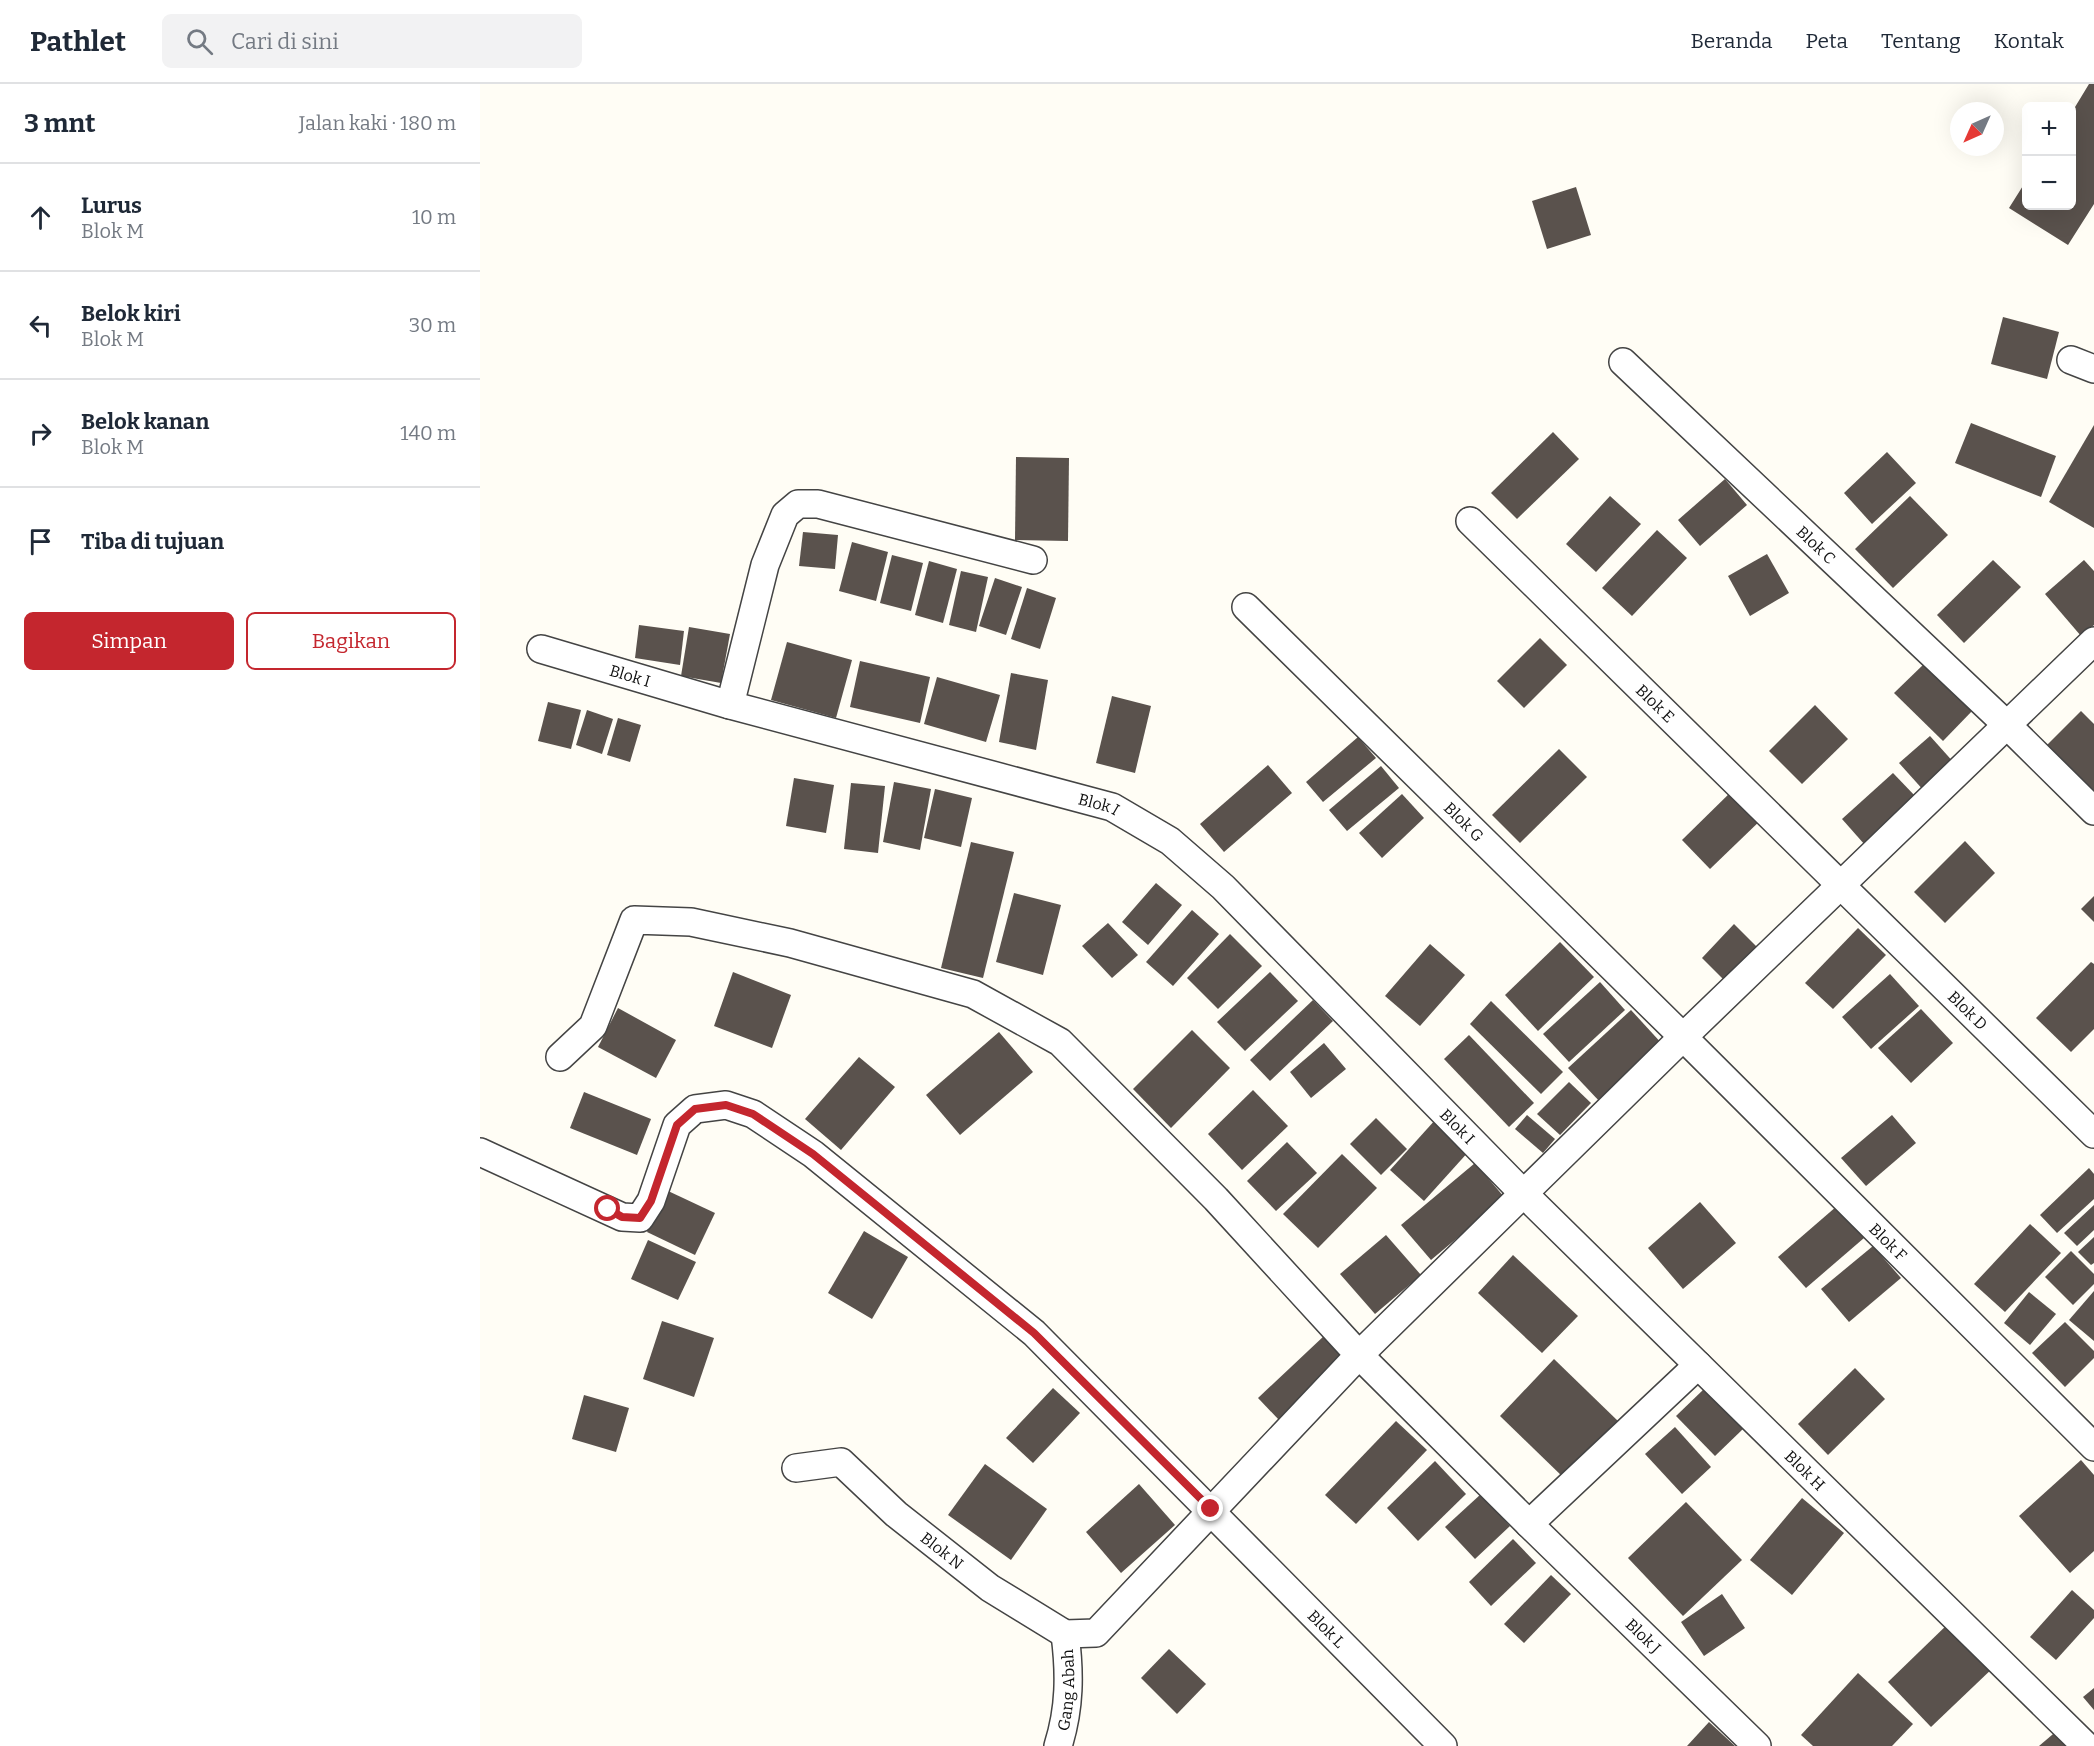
<!DOCTYPE html>
<html lang="id">
<meta charset="utf-8">
<style>
:root{--surface:#fff;--page:#f2f2f3;--text:#1f2937;--muted:#747a83;--line:#e0e1e3;--accent:#c4262e}
body{margin:0;font-family:Bitter,serif;background:var(--page);color:var(--text)}
.controls{position:absolute;right:18px;top:18px;display:grid;overflow:hidden;border-radius:9px;box-shadow:0 6px 24px #0002}
.controls button{width:54px;height:54px;display:grid;place-items:center;padding:0;border:0;border-bottom:2px solid var(--line);background:var(--surface);color:var(--text);font:30px sans-serif}
.compass{position:absolute;left:1470px;top:18px;width:54px;height:54px;border-radius:50%;background:var(--surface);box-shadow:0 6px 24px #0002;rotate:225deg}
.stop{position:absolute;width:18px;height:18px;margin:-14px;border:4px solid #c4262e;border-radius:50%;background:#fff}
.stop.end{background:#c4262e;border-color:#fff;box-shadow:0 2px 6px #0008}
.list{margin:0;padding:0;list-style:none}
h2{display:flex;justify-content:space-between;align-items:center;height:78px;margin:0;padding:0 24px;font-size:26px}
h2 small{font-size:20px;font-weight:400;color:var(--muted)}
.list li{display:grid;grid-template-columns:39px 1fr auto;gap:18px;align-items:center;box-sizing:border-box;height:108px;padding:0 24px;border-top:2px solid var(--line)}
.list b{display:block;font-size:22px;white-space:nowrap}
.list p{margin:0;font-size:20px;white-space:nowrap;color:var(--muted)}
.list em{font-size:20px;font-style:normal;color:var(--muted)}
.actions{display:flex;gap:12px;padding:18px 24px}
.actions a{flex:1;padding:14px 0;border:2px solid var(--accent);border-radius:9px;text-align:center;font-size:21px;color:var(--accent)}
.actions .main{background:var(--accent);color:#fff}
.icon{flex:none;width:33px;height:33px;fill:none;stroke:currentColor;stroke-width:2;stroke-linecap:round;stroke-linejoin:round}
.map{position:relative;flex:none;width:1614px;height:1662px;overflow:hidden}
header{display:flex;align-items:center;gap:36px;box-sizing:border-box;height:84px;padding:0 30px;background:var(--surface);border-bottom:2px solid var(--line)}
header strong{font-size:28px}
nav{display:flex;gap:33px;margin-inline-start:auto;font-size:21px}
.search{width:420px;height:54px;background:var(--page);display:flex;align-items:center;gap:15px;box-sizing:border-box;padding:0 21px;border-radius:9px;color:var(--muted);font-size:22px}
main{display:flex}
aside{flex:1;background:var(--surface)}
.map>svg:first-child{display:block}
.building{fill:#5a524d}
.lines{fill:none;stroke-linecap:round;stroke-linejoin:round}
.minor-casing{stroke:#444;stroke-width:30}
.minor{stroke:#fff;stroke-width:27}
.route{stroke:#c4262e;stroke-width:8}
.labels{text-anchor:middle;dominant-baseline:central;stroke-width:6;stroke-linejoin:round;paint-order:stroke}
.street-label{font-size:16px;fill:#111;stroke:#fff}
</style>
<header>
<strong>Pathlet</strong>
<div class="search"><svg class="icon" aria-label="search" viewBox="0 0 24 24"><circle cx="10" cy="10" r="6"/><path d="M15 15l6 6"/></svg>Cari di sini</div>
<nav><a>Beranda</a><a>Peta</a><a>Tentang</a><a>Kontak</a></nav>
</header>
<main>
<aside>
<h2>3 mnt<small>Jalan kaki · 180 m</small></h2>
<ul class="list">
<li><svg class="icon" aria-label="ahead" viewBox="0 0 24 24"><path d="M12 20V5M6 11l6-6 6 6"/></svg><div><b>Lurus</b><p>Blok M</p></div><em>10 m</em></li>
<li><svg class="icon" aria-label="left" viewBox="0 0 24 24"><path d="M17 20v-9H6M10 6l-5 5 5 5"/></svg><div><b>Belok kiri</b><p>Blok M</p></div><em>30 m</em></li>
<li><svg class="icon" aria-label="right" viewBox="0 0 24 24"><path d="M7 20v-9h11M14 6l5 5-5 5"/></svg><div><b>Belok kanan</b><p>Blok M</p></div><em>140 m</em></li>
<li><svg class="icon" aria-label="arrive" viewBox="0 0 24 24"><path d="M6 21V4h12l-3 4 3 4H6"/></svg><div><b>Tiba di tujuan</b></div></li>
</ul>
<div class="actions"><a class="main">Simpan</a><a>Bagikan</a></div>
</aside>
<div class="map">
<svg width="1614" height="1662" viewBox="0 0 1614 1662">
<rect width="100%" height="100%" fill="#fffdf5"/>
<g class="building">
<polygon points="1609,0 1614,0 1614,120 1588,161 1529,124 1546,97 1546,122 1592,122 1592,28"/>
<polygon points="1096,103 1111,151 1067,165 1052,117"/>
<polygon points="1523,233 1579,248 1567,295 1511,280"/>
<polygon points="1491,339 1576,372 1561,413 1475,379"/>
<polygon points="1614,341 1614,444 1569,418"/>
<polygon points="1073,348 1099,375 1037,435 1011,409"/>
<polygon points="1407,368 1436,399 1392,440 1364,409"/>
<polygon points="536,373 589,374 588,457 535,456"/>
<polygon points="1245,395 1267,421 1220,462 1198,436"/>
<polygon points="1130,412 1161,440 1116,488 1086,460"/>
<polygon points="1430,412 1468,451 1413,504 1375,465"/>
<polygon points="1177,446 1207,474 1152,532 1122,504"/>
<polygon points="323,448 358,451 355,485 319,482"/>
<polygon points="372,458 408,468 396,517 359,507"/>
<polygon points="1287,470 1309,509 1270,532 1248,492"/>
<polygon points="412,471 443,479 431,527 400,519"/>
<polygon points="1513,476 1541,503 1484,559 1457,531"/>
<polygon points="1604,476 1614,487 1614,541 1601,552 1565,510"/>
<polygon points="449,477 477,485 463,539 435,531"/>
<polygon points="481,487 508,493 496,548 469,541"/>
<polygon points="515,494 542,503 526,551 499,542"/>
<polygon points="547,504 576,514 560,565 531,555"/>
<polygon points="159,541 204,547 200,581 155,574"/>
<polygon points="209,543 250,550 241,599 201,592"/>
<polygon points="1060,554 1087,581 1044,624 1017,597"/>
<polygon points="307,558 372,576 356,634 291,616"/>
<polygon points="380,577 450,593 440,639 370,623"/>
<polygon points="1447,577 1495,624 1463,657 1414,609"/>
<polygon points="531,589 568,596 556,666 519,658"/>
<polygon points="457,593 520,611 506,658 444,640"/>
<polygon points="632,612 671,622 655,689 616,679"/>
<polygon points="68,618 101,626 91,665 58,657"/>
<polygon points="1335,621 1368,655 1322,700 1289,667"/>
<polygon points="107,626 133,635 122,670 96,661"/>
<polygon points="1601,627 1614,640 1614,709 1567,661"/>
<polygon points="138,634 161,641 150,678 127,671"/>
<polygon points="1450,652 1476,681 1445,708 1419,679"/>
<polygon points="878,653 896,674 843,718 826,698"/>
<polygon points="1079,665 1107,693 1040,759 1012,731"/>
<polygon points="788,681 812,709 744,768 720,740"/>
<polygon points="901,682 919,704 867,747 849,726"/>
<polygon points="1413,689 1437,714 1385,761 1362,735"/>
<polygon points="314,694 354,701 346,749 306,742"/>
<polygon points="414,698 451,705 440,766 403,758"/>
<polygon points="371,699 405,702 398,769 364,765"/>
<polygon points="1257,702 1285,732 1230,785 1202,756"/>
<polygon points="455,705 492,714 481,763 444,754"/>
<polygon points="922,710 944,734 902,774 879,749"/>
<polygon points="1485,757 1515,789 1465,839 1434,808"/>
<polygon points="491,758 534,768 503,894 461,884"/>
<polygon points="676,799 702,821 668,861 642,838"/>
<polygon points="534,809 581,821 563,891 516,878"/>
<polygon points="1614,812 1614,838 1601,825"/>
<polygon points="712,826 739,850 693,902 666,878"/>
<polygon points="628,839 658,871 632,894 602,862"/>
<polygon points="1254,840 1285,871 1252,904 1222,874"/>
<polygon points="1378,844 1406,871 1353,925 1325,899"/>
<polygon points="750,850 782,882 738,925 707,894"/>
<polygon points="1080,858 1114,893 1058,947 1025,911"/>
<polygon points="950,860 985,891 940,942 905,912"/>
<polygon points="1611,878 1614,880 1614,945 1591,968 1556,934"/>
<polygon points="253,888 311,911 292,964 234,942"/>
<polygon points="790,888 818,917 765,967 737,938"/>
<polygon points="1410,890 1439,922 1391,965 1362,933"/>
<polygon points="1120,898 1145,926 1089,978 1063,950"/>
<polygon points="833,916 853,937 790,997 770,976"/>
<polygon points="1011,917 1083,988 1061,1010 990,940"/>
<polygon points="138,924 196,956 176,994 118,963"/>
<polygon points="1441,925 1473,959 1431,999 1398,964"/>
<polygon points="1151,926 1184,962 1121,1019 1088,984"/>
<polygon points="712,946 750,984 691,1044 653,1005"/>
<polygon points="519,948 553,988 480,1051 446,1011"/>
<polygon points="989,951 1054,1019 1029,1043 964,975"/>
<polygon points="844,959 866,985 831,1014 810,988"/>
<polygon points="379,973 415,1003 361,1066 325,1035"/>
<polygon points="1089,998 1111,1019 1080,1051 1057,1030"/>
<polygon points="773,1006 808,1042 762,1086 728,1050"/>
<polygon points="104,1008 171,1035 157,1071 90,1044"/>
<polygon points="1047,1031 1075,1055 1063,1069 1035,1045"/>
<polygon points="1412,1031 1436,1059 1386,1102 1361,1074"/>
<polygon points="896,1034 927,1065 901,1091 870,1060"/>
<polygon points="956,1035 990,1066 944,1117 910,1086"/>
<polygon points="807,1058 837,1089 796,1127 767,1097"/>
<polygon points="862,1070 897,1104 838,1164 803,1130"/>
<polygon points="995,1079 1025,1114 951,1176 921,1141"/>
<polygon points="1609,1084 1614,1090 1614,1115 1577,1149 1560,1131"/>
<polygon points="186,1106 235,1129 215,1171 167,1148"/>
<polygon points="1220,1118 1256,1159 1203,1205 1168,1164"/>
<polygon points="1614,1121 1614,1146 1597,1162 1584,1149"/>
<polygon points="1357,1122 1384,1154 1326,1204 1298,1173"/>
<polygon points="1550,1140 1581,1169 1525,1228 1494,1200"/>
<polygon points="384,1147 428,1173 392,1235 348,1209"/>
<polygon points="906,1151 941,1191 895,1230 860,1190"/>
<polygon points="1614,1153 1614,1179 1611,1181 1598,1168"/>
<polygon points="168,1156 216,1178 198,1216 151,1195"/>
<polygon points="1393,1162 1421,1194 1369,1238 1341,1205"/>
<polygon points="1591,1167 1614,1190 1614,1200 1593,1221 1565,1193"/>
<polygon points="1033,1171 1098,1232 1062,1269 998,1209"/>
<polygon points="1614,1207 1614,1257 1589,1236"/>
<polygon points="1549,1208 1576,1230 1550,1261 1524,1239"/>
<polygon points="182,1237 234,1254 214,1313 163,1295"/>
<polygon points="1585,1238 1614,1267 1614,1274 1585,1303 1552,1269"/>
<polygon points="845,1251 866,1273 799,1336 778,1314"/>
<polygon points="1074,1275 1139,1338 1085,1395 1020,1332"/>
<polygon points="1375,1284 1405,1315 1348,1371 1318,1340"/>
<polygon points="573,1304 600,1329 553,1379 526,1354"/>
<polygon points="1224,1305 1263,1345 1235,1372 1196,1332"/>
<polygon points="104,1311 149,1324 136,1368 92,1355"/>
<polygon points="916,1337 947,1366 876,1440 845,1411"/>
<polygon points="1195,1343 1231,1383 1202,1410 1165,1370"/>
<polygon points="1601,1376 1614,1391 1614,1467 1590,1489 1539,1432"/>
<polygon points="955,1377 986,1410 938,1457 907,1424"/>
<polygon points="505,1380 567,1425 531,1476 468,1431"/>
<polygon points="659,1400 695,1441 641,1489 606,1448"/>
<polygon points="1001,1410 1030,1442 995,1475 965,1443"/>
<polygon points="1322,1414 1364,1449 1312,1511 1270,1476"/>
<polygon points="1206,1418 1262,1476 1203,1532 1148,1474"/>
<polygon points="1033,1455 1056,1479 1011,1522 989,1498"/>
<polygon points="1071,1491 1091,1510 1044,1559 1024,1540"/>
<polygon points="1592,1506 1614,1526 1614,1534 1576,1576 1550,1553"/>
<polygon points="1242,1510 1265,1544 1224,1572 1201,1538"/>
<polygon points="1472,1536 1516,1581 1451,1643 1408,1598"/>
<polygon points="689,1565 726,1600 697,1630 661,1594"/>
<polygon points="1378,1589 1433,1640 1412,1662 1333,1662 1321,1651"/>
<polygon points="1614,1604 1614,1626 1603,1613"/>
<polygon points="1229,1638 1255,1662 1207,1662"/>
<polygon points="1579,1645 1594,1662 1559,1662"/>
</g>
<g class="lines">
<defs>
<g id="minor">
<polyline points="1591,276 1614,285"/>
<path id="s1" d="M1143 278 1528 642 1614 727"/>
<path id="s2" d="M990 437 1614 1050"/>
<path id="s3" d="M766 523 1203 953 1614 1363"/>
<path id="s4" d="M61 565 250 621 632 723 690 757 743 803 1043 1109 1606 1662"/>
<polyline points="250,621 285,481 305,431 318,420 338,420 553,476"/>
<polyline points="80,973 113,942 154,836 211,838 310,859 493,910 580,958 736,1115 879,1271 1049,1440"/>
<path id="s5" d="M0 1068 142 1133 160 1134 171 1117 197 1041 215 1025 246 1021 273 1030 333 1070 554 1249 963 1662"/>
<path id="s6" d="M1218 1281 1049 1440 1277 1662"/>
<path id="s7" d="M316 1384 361 1378 416 1430 510 1504 585 1550 616 1549 879 1271 1203 953 1614 557"/>
<path id="s8" d="M578 1662C590 1624 590 1589 585 1550"/>
</g>
</defs>
<use href="#minor" class="minor-casing"/>
<use href="#minor" class="minor"/>
</g>
<g class="lines">
<polyline class="route" points="128,1125 142,1133 160,1134 171,1117 197,1041 215,1025 246,1021 273,1030 333,1070 554,1249 731,1425"/>
</g>
<g class="labels">
<g class="street-label">
<text stroke="none"><textPath href="#s1" startOffset="266">Blok C</textPath></text>
<text stroke="none"><textPath href="#s4" startOffset="93">Blok I</textPath></text>
<text stroke="none"><textPath href="#s2" startOffset="260">Blok E</textPath></text>
<text stroke="none"><textPath href="#s4" startOffset="579">Blok I</textPath></text>
<text stroke="none"><textPath href="#s3" startOffset="306">Blok G</textPath></text>
<text stroke="none"><textPath href="#s2" startOffset="698">Blok D</textPath></text>
<text stroke="none"><textPath href="#s4" startOffset="1065">Blok I</textPath></text>
<text stroke="none"><textPath href="#s3" startOffset="903">Blok F</textPath></text>
<text stroke="none"><textPath href="#s4" startOffset="1554">Blok H</textPath></text>
<text stroke="none"><textPath href="#s7" startOffset="180">Blok N</textPath></text>
<text stroke="none"><textPath href="#s5" startOffset="1131">Blok L</textPath></text>
<text stroke="none"><textPath href="#s6" startOffset="392">Blok J</textPath></text>
<text stroke="none"><textPath href="#s8" startOffset="57">Gang Abah</textPath></text>
</g>
</g>
</svg>
<div class="controls">
<button>+</button>
<button>−</button>
</div>
<svg class="compass" viewBox="-18 -18 36 36"><path d="M0-13l5 13h-10z" fill="#e53935"/><path d="M0 13l5-13h-10z" fill="#747a83"/></svg>
<div class="stop" style="left:128px;top:1125px"></div>
<div class="stop end" style="left:731px;top:1425px"></div>
</div>
</main>
